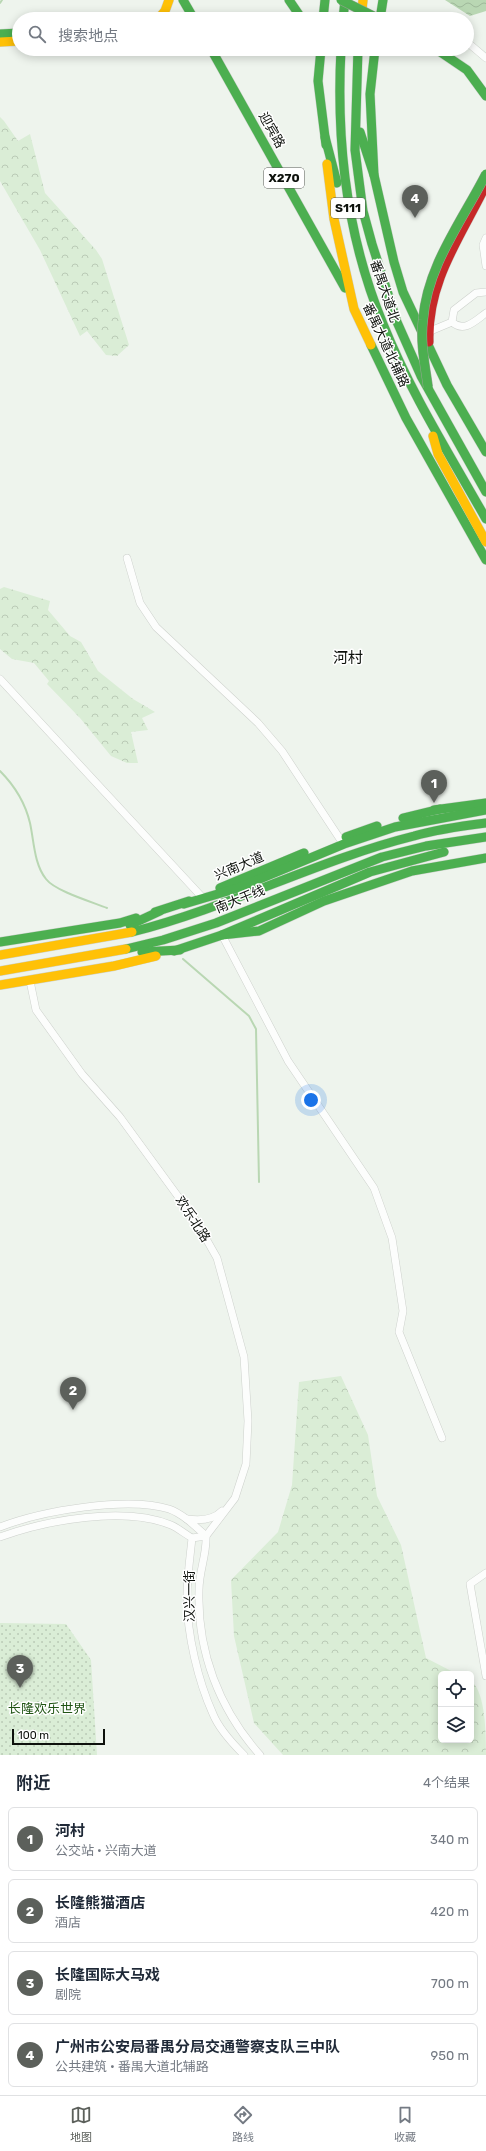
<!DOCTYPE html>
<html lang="zh">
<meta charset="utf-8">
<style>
:root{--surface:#fff;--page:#f2f2f3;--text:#1f2937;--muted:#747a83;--line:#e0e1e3;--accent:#5c605b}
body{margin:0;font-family:Rubik,"Noto Sans SC",sans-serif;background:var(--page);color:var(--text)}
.controls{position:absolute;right:12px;bottom:12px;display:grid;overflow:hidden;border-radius:6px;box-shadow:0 2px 10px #0003}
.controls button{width:36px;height:36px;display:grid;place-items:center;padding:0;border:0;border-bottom:1px solid var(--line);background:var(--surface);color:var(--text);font:20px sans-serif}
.scale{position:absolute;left:12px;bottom:10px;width:93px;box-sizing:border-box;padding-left:4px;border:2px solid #0d110c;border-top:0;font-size:11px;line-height:14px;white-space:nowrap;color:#0d110c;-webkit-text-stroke:3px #fff;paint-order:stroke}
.you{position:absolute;left:311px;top:1100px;width:14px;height:14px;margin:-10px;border:3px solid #fff;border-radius:50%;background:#1a73e8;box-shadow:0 0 0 6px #1a73e833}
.badge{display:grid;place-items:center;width:26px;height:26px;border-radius:50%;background:var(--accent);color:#fff;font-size:13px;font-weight:700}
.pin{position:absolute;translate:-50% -33px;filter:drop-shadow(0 1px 2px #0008)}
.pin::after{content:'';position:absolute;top:21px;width:14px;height:12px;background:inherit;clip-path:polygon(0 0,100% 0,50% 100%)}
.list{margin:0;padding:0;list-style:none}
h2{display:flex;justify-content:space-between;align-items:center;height:52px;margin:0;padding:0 16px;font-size:17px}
h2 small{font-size:13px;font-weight:400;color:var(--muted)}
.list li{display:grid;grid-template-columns:26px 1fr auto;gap:12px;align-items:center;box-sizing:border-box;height:64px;margin:0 8px 8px;padding:0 8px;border:1px solid var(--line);border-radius:6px}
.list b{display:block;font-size:15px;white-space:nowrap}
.list p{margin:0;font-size:13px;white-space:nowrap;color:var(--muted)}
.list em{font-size:13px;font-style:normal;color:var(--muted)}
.icon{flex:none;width:22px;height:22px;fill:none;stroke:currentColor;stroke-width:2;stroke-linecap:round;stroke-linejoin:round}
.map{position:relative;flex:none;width:486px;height:1755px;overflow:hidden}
.search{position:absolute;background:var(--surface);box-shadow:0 2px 10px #0003;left:12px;right:12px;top:12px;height:44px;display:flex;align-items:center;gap:10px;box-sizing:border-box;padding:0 14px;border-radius:22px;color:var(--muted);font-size:15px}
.sheet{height:340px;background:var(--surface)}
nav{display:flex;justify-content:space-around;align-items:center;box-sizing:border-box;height:56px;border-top:1px solid var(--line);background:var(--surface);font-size:11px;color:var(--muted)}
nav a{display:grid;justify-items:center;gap:2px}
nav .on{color:var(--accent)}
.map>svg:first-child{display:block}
.forest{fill:url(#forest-crowns)}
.park{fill:url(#park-dots)}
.water{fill:url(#water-waves)}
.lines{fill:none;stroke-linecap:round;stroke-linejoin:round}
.stream{stroke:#b9d7b3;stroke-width:2}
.street-casing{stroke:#cdd1cc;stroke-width:8}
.fast-casing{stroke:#cdd1cc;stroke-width:10}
.slow-casing{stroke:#cdd1cc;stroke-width:10}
.jam-casing{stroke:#cdd1cc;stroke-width:10}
.street{stroke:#fcfdfc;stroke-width:7}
.fast{stroke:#4caf50;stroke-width:9}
.slow{stroke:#ffc107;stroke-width:9}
.jam{stroke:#c62828;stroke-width:9}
.fast-bridge-casing{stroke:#97a694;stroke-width:10;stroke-linecap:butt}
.fast-bridge{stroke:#4caf50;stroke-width:9}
.labels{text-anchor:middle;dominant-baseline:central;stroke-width:3;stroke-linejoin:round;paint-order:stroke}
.shield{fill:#fff;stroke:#565855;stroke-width:1}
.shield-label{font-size:12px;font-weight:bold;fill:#0d110c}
.street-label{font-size:13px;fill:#0d110c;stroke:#fff}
.park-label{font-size:13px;fill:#215515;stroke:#fff}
.quarter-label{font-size:15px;fill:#0d110c;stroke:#fff}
</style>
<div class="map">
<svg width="486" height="1755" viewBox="0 0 486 1755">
<defs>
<pattern id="forest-crowns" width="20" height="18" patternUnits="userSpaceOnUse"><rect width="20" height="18" fill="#daedd6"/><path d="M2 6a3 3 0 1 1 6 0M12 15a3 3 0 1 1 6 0" fill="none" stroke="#bacab6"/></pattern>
<pattern id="park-dots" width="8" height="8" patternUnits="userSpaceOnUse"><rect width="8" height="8" fill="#daedd6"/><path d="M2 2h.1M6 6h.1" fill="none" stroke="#bacab6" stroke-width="1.8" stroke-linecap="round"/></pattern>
<pattern id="water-waves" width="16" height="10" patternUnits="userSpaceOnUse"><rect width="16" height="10" fill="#b9d7b3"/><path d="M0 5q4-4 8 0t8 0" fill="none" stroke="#9eb899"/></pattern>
</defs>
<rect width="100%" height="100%" fill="#eef4ed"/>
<g class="forest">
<polygon points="0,117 4,121 18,141 30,134 45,193 96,250 102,259 129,345 117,356 106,355 87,331 80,336 40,250 0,181"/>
<polygon points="4,587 50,601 48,610 70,636 81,642 98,671 133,699 155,712 142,718 148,730 131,732 138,763 127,763 111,756 80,718 47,684 49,681 34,663 12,659 0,649 0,589"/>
<path d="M341 1376 368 1435 377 1496 401 1545 426 1658 457 1674H441V1740H471V1681C486 1692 486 1736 486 1755H283L254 1723 234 1636 231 1580 278 1532 292 1485 299 1382Z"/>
</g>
<polygon class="park" points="0,1623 66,1624 91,1660 97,1755 0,1755"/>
<polygon class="water" points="445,0 486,0 486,11 470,16"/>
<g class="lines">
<g class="stream">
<polyline points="0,3 2,0"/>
<path d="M0 771C15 786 25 802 30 823 34 841 34 864 46 879 55 891 92 902 107 908"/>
<polyline points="183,959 249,1016 256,1029 259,1182"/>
</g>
<defs>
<g id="street">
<polyline points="467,42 486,58"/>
<polyline points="486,238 483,245 486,266"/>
<path d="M486 292 476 293 454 310 452 322C464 333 475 321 486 313"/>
<polyline points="428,332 452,322"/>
<polyline points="127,558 140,603 156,627 258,723 282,751 340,839"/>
<polyline points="0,679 201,896"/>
<polyline points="222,935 288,1061 374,1188 392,1238 403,1311 399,1332 442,1438"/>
<polyline points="30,981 36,1010 82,1074 120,1117 196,1221 217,1258 244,1357 248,1421 246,1464 235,1498 206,1536 192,1538"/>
<path d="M187 1519C200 1521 213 1520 222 1511"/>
<path d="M0 1527C41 1511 127 1496 169 1509 183 1514 195 1526 206 1536 207 1554 199 1571 199 1590 197 1651 219 1709 260 1755"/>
<path d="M0 1537C47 1520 124 1506 171 1525 178 1528 185 1534 192 1538 190 1558 187 1578 187 1598 187 1634 198 1681 213 1714 219 1729 232 1743 244 1755"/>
<polyline points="486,1573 470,1584 486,1676"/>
</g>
<g id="fast">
<polyline points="183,0 194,19"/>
<polyline points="289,0 302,19"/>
<polyline points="323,19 325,0"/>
<polyline points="343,19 345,0"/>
<polyline points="380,19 383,0"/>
<polyline points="0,34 19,33"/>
<polyline points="211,49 345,288"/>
<polyline points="321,49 318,81 326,145"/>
<path d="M341 49C336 143 347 237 383 324 410 392 450 455 486 519"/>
<polyline points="358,49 355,150 363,211 372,244 397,322 421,376 486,492"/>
<polyline points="375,49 370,94 374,175 394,262 403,292 447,385 486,452"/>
<polyline points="436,49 467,70 486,96"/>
<polyline points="360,132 374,175"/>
<polyline points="325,137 337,183"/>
<polyline points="371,345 406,418 486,560"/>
<polyline points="434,810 486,803"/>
<polyline points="403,818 440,809"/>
<polyline points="346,837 377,826"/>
<polyline points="220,888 304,853"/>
<polyline points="184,904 238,888 344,844 395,827 486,810"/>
<polyline points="155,912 189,901"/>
<polyline points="130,925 160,911"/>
<path d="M132 932C230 907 318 860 414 836 438 829 462 826 486 823"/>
<polyline points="222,935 370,872 444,852"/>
<polyline points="0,942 120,923 136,918"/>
<polyline points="126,949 163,940 216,923 382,857 426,846 486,837"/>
<polyline points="174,951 222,935 259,931 324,901 412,871 486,858"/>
<polyline points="142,952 180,950"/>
</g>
<g id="slow">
<polyline points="158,19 165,11 169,0"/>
<polyline points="361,19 363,0"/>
<polyline points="0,42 19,41"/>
<polyline points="327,164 334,219 354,309 371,345"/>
<polyline points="433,436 438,454 486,542"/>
<polyline points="0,955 132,932"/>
<polyline points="0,971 126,949"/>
<polyline points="0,985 114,966 156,956"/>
</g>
<path id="jam" d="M429 342C427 282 460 238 485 187"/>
</defs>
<use href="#street" class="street-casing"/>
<use href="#fast" class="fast-casing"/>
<use href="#slow" class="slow-casing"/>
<use href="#jam" class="jam-casing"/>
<use href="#street" class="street"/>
<use href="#fast" class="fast"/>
<use href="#slow" class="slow"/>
<use href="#jam" class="jam"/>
<defs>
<g id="fast-bridge">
<polyline points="341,0 379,19"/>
<path d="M428 387C425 365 420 342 423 320 427 266 462 221 486 174"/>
</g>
</defs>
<use href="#fast-bridge" class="fast-bridge-casing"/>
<use href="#fast-bridge" class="fast-bridge"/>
</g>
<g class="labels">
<g class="shield">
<rect x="264" y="168" width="40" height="20" rx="3"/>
<rect x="331" y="198" width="34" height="20" rx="3"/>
</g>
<g class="shield-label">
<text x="284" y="178">X270</text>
<text x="348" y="208">S111</text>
</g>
<g class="street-label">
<text transform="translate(272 130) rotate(61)">迎宾路</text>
<text transform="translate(385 291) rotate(71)">番禺大道北</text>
<text transform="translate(386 345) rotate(65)">番禺大道北辅路</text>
<text transform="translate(239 866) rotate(-23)">兴南大道</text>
<text transform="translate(240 899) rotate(-22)">南大干线</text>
<text transform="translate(193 1219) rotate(57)">欢乐北路</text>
<text transform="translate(189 1596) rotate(-90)">汉兴一街</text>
</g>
<g class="park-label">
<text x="47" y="1708">长隆欢乐世界</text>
</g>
<g class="quarter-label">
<text x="348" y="658">河村</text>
</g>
</g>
</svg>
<div class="controls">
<button><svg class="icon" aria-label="locate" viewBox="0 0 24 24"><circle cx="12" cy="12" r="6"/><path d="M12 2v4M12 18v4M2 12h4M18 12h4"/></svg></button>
<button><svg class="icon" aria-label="layers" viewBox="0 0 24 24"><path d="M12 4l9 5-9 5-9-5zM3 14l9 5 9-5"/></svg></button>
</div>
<div class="scale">100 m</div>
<div class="you"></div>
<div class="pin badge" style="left:434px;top:803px">1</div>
<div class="pin badge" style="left:73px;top:1410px">2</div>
<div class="pin badge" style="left:20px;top:1688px">3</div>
<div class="pin badge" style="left:415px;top:218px">4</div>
<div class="search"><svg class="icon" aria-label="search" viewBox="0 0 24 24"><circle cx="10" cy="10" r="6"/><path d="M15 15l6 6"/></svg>搜索地点</div>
</div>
<section class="sheet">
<h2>附近<small>4个结果</small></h2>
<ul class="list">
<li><span class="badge">1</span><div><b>河村</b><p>公交站 · 兴南大道</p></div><em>340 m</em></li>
<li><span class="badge">2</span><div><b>长隆熊猫酒店</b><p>酒店</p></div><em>420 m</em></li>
<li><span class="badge">3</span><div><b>长隆国际大马戏</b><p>剧院</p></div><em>700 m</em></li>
<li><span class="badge">4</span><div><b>广州市公安局番禺分局交通警察支队三中队</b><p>公共建筑 · 番禺大道北辅路</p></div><em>950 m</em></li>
</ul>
</section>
<nav>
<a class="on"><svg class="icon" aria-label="map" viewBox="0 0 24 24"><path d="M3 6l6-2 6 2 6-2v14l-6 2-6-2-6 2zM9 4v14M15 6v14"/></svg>地图</a>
<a><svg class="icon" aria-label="directions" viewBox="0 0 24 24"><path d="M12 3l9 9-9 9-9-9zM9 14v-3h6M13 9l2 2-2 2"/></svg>路线</a>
<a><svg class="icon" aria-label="saved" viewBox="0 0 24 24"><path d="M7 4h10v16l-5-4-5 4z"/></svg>收藏</a>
</nav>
